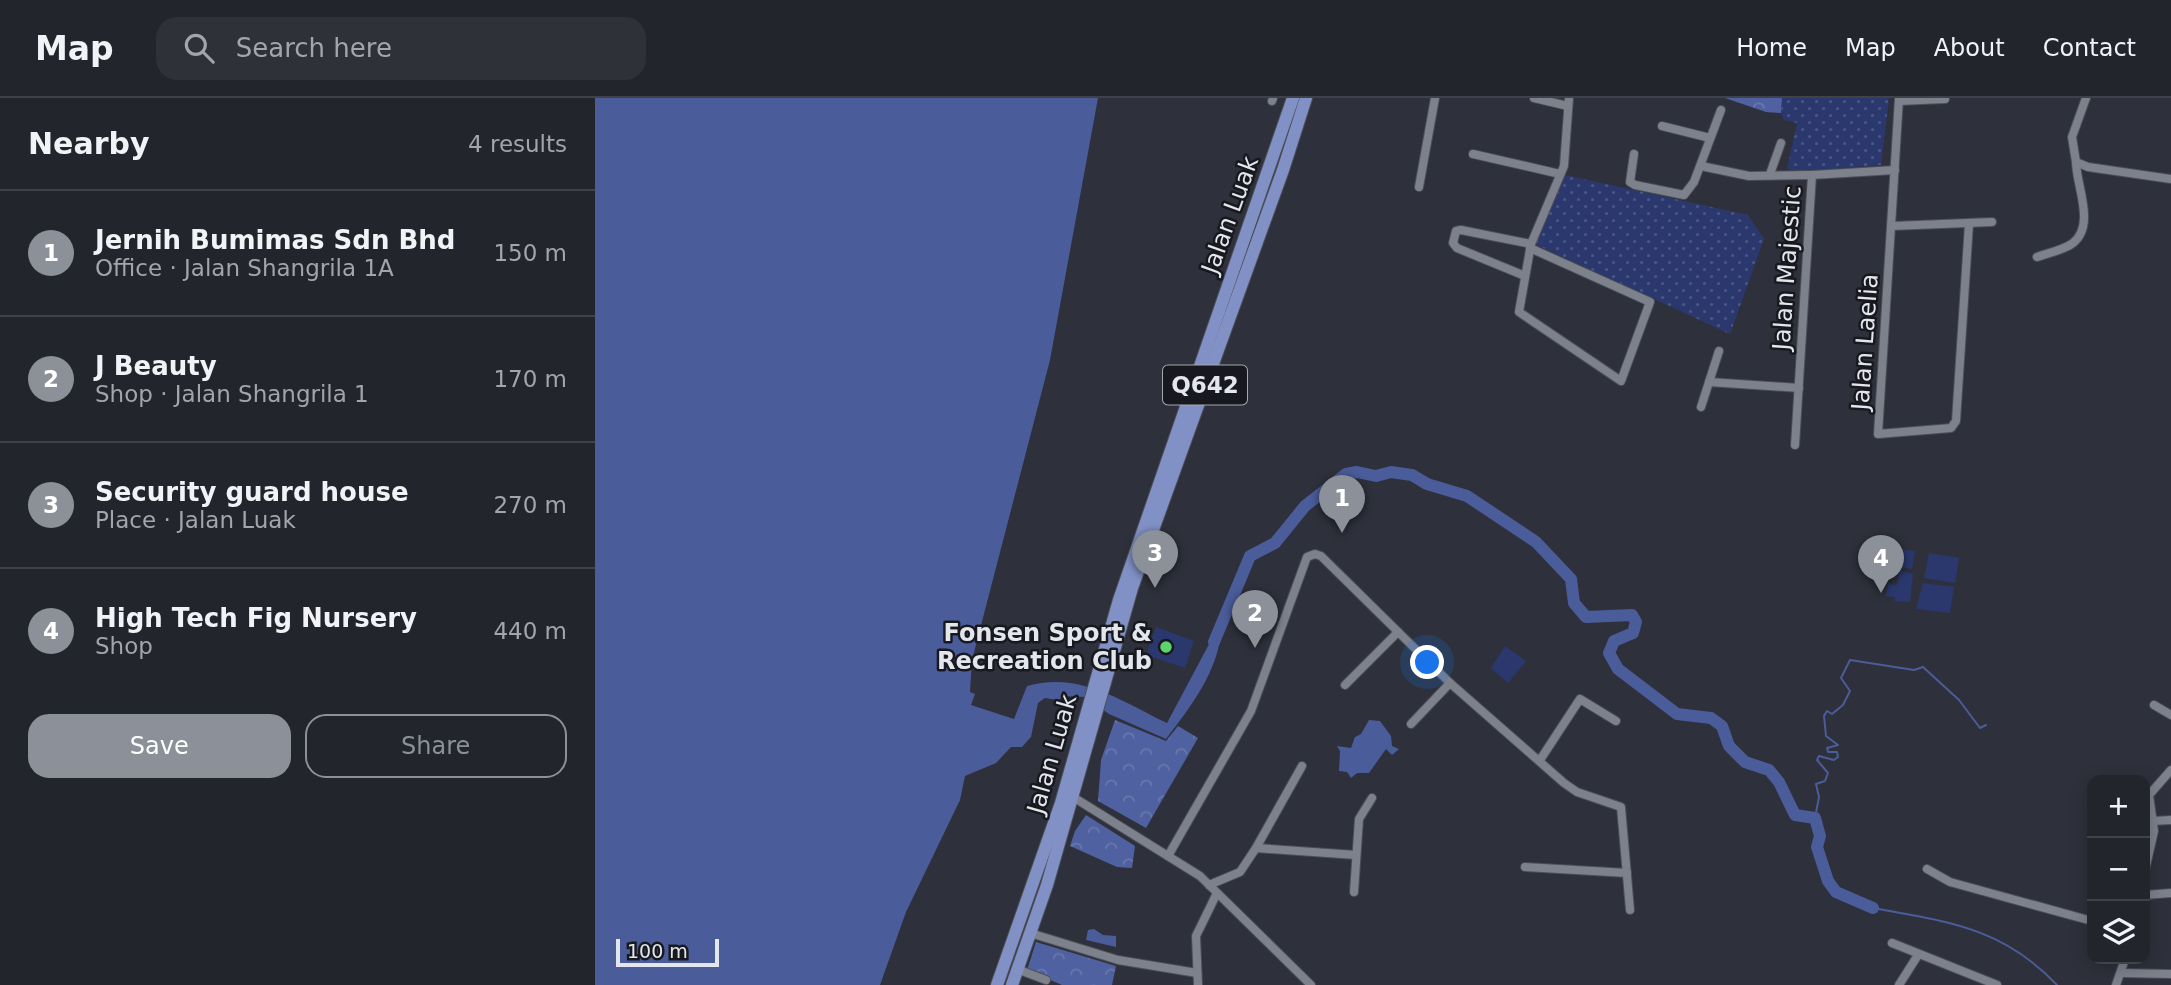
<!DOCTYPE html>
<meta charset="utf-8">
<style>
:root{--surface:#22252c;--page:#2e3138;--text:#f1f3f6;--muted:#a2a5a9;--line:#3f4248;--accent:#8c9099}
body{margin:0;font-family:"DejaVu Sans",sans-serif;background:var(--page);color:var(--text)}
.controls{position:absolute;right:21px;bottom:21px;display:grid;overflow:hidden;border-radius:14px;box-shadow:0 4px 18px #0003}
.controls button{width:63px;height:63px;display:grid;place-items:center;padding:0;border:0;border-bottom:2px solid var(--line);background:var(--surface);color:var(--text);font:35px sans-serif}
.scale{position:absolute;left:21px;bottom:18px;width:103px;box-sizing:border-box;padding-left:7px;border:4px solid #e3e6ec;border-top:0;font-size:19px;line-height:24px;white-space:nowrap;color:#e3e6ec;-webkit-text-stroke:5px #18191e;paint-order:stroke}
.you{position:absolute;left:833px;top:565px;width:24px;height:24px;margin:-18px;border:5px solid #fff;border-radius:50%;background:#1a73e8;box-shadow:0 0 0 10px #1a73e833}
.badge{display:grid;place-items:center;width:46px;height:46px;border-radius:50%;background:var(--accent);color:#fff;font-size:23px;font-weight:700}
.pin{position:absolute;translate:-50% -58px;filter:drop-shadow(0 2px 4px #0008)}
.pin::after{content:'';position:absolute;top:37px;width:24px;height:21px;background:inherit;clip-path:polygon(0 0,100% 0,50% 100%)}
.list{margin:0;padding:0;list-style:none}
h2{display:flex;justify-content:space-between;align-items:center;height:91px;margin:0;padding:0 28px;font-size:30px}
h2 small{font-size:23px;font-weight:400;color:var(--muted)}
.list li{display:grid;grid-template-columns:46px 1fr auto;gap:21px;align-items:center;box-sizing:border-box;height:126px;padding:0 28px;border-top:2px solid var(--line)}
.list b{display:block;font-size:26px;white-space:nowrap}
.list p{margin:0;font-size:23px;white-space:nowrap;color:var(--muted)}
.list em{font-size:23px;font-style:normal;color:var(--muted)}
.actions{display:flex;gap:14px;padding:21px 28px}
.actions a{flex:1;padding:16px 0;border:2px solid var(--accent);border-radius:21px;text-align:center;font-size:24px;color:var(--accent)}
.actions .main{background:var(--accent);color:#fff}
.icon{flex:none;width:38px;height:38px;fill:none;stroke:currentColor;stroke-width:2;stroke-linecap:round;stroke-linejoin:round}
.map{position:relative;flex:none;width:1576px;height:887px;overflow:hidden}
header{display:flex;align-items:center;gap:42px;box-sizing:border-box;height:98px;padding:0 35px;background:var(--surface);border-bottom:2px solid var(--line)}
header strong{font-size:33px}
nav{display:flex;gap:38px;margin-inline-start:auto;font-size:24px}
.search{width:490px;height:63px;background:var(--page);display:flex;align-items:center;gap:18px;box-sizing:border-box;padding:0 24px;border-radius:21px;color:var(--muted);font-size:26px}
main{display:flex}
aside{flex:1;background:var(--surface)}
.map>svg:first-child{display:block}
.grass{fill:url(#grass-dots)}
.forest{fill:url(#forest-crowns)}
.green{fill:#2a386e}
.water{fill:#4a5c9a}
.lines{fill:none;stroke-linecap:round;stroke-linejoin:round}
.stream{stroke:#4a5c9a;stroke-width:2}
.river{stroke:#4a5c9a;stroke-width:12}
.street-casing{stroke:#4b4e57;stroke-width:10}
.primary-casing{stroke:#4b4e57;stroke-width:14}
.street{stroke:#7d818c;stroke-width:8}
.primary{stroke:#8191c5;stroke-width:12}
.poi-dot{fill:#5ed56c;stroke:#18191e;stroke-width:2.5}
.labels{text-anchor:middle;dominant-baseline:central;stroke-width:5;stroke-linejoin:round;paint-order:stroke}
.shield{fill:#18191e;stroke:#a6a8ae;stroke-width:2}
.shield-label{font-size:23px;font-weight:bold;fill:#e3e6ec}
.street-label{font-size:24px;fill:#e3e6ec;stroke:#18191e}
.poi-label{font-size:24px;font-weight:bold;fill:#e3e6ec;stroke:#18191e;text-anchor:end}
</style>
<header>
<strong>Map</strong>
<div class="search"><svg class="icon" aria-label="search" viewBox="0 0 24 24"><circle cx="10" cy="10" r="6"/><path d="M15 15l6 6"/></svg>Search here</div>
<nav><a>Home</a><a>Map</a><a>About</a><a>Contact</a></nav>
</header>
<main>
<aside>
<h2>Nearby<small>4 results</small></h2>
<ul class="list">
<li><span class="badge">1</span><div><b>Jernih Bumimas Sdn Bhd</b><p>Office · Jalan Shangrila 1A</p></div><em>150 m</em></li>
<li><span class="badge">2</span><div><b>J Beauty</b><p>Shop · Jalan Shangrila 1</p></div><em>170 m</em></li>
<li><span class="badge">3</span><div><b>Security guard house</b><p>Place · Jalan Luak</p></div><em>270 m</em></li>
<li><span class="badge">4</span><div><b>High Tech Fig Nursery</b><p>Shop</p></div><em>440 m</em></li>
</ul>
<div class="actions"><a class="main">Save</a><a>Share</a></div>
</aside>
<div class="map">
<svg width="1576" height="887" viewBox="0 0 1576 887">
<defs>
<pattern id="grass-dots" width="8" height="8" patternUnits="userSpaceOnUse" patternTransform="scale(1.75)"><rect width="8" height="8" fill="#2a386e"/><path d="M2 2h.1M6 6h.1" fill="none" stroke="#495583" stroke-width="1.8" stroke-linecap="round"/></pattern>
<pattern id="forest-crowns" width="20" height="18" patternUnits="userSpaceOnUse" patternTransform="scale(1.75)"><rect width="20" height="18" fill="#4f61a0"/><path d="M2 6a3 3 0 1 1 6 0M12 15a3 3 0 1 1 6 0" fill="none" stroke="#6878ad"/></pattern>
</defs>
<rect width="100%" height="100%" fill="#2e313b"/>
<g class="grass">
<polygon points="1187,0 1294,0 1286,67 1207,73 1192,71 1202,25 1189,22 1186,15"/>
<polygon points="970,77 1153,117 1169,141 1135,236 944,148 941,145"/>
</g>
<g class="forest">
<polygon points="1130,0 1187,0 1186,15 1171,14"/>
<polygon points="520,622 571,643 583,628 603,640 551,730 503,703 506,662"/>
<polygon points="491,717 540,748 537,770 522,769 475,748 480,733"/>
<polygon points="441,844 521,868 517,887 467,887 432,872"/>
</g>
<g class="green">
<polygon points="1279,448 1320,453 1317,471 1296,468 1296,462 1276,460"/>
<polygon points="1334,455 1364,460 1360,485 1329,480"/>
<polygon points="1304,473 1318,476 1315,504 1299,503 1300,499 1291,498 1293,486 1302,487"/>
<polygon points="1328,485 1359,489 1355,515 1321,511"/>
<polygon points="561,529 599,543 590,570 551,557"/>
<polygon points="910,548 931,563 913,585 896,570"/>
</g>
<g class="water">
<path d="M0 0H503L455 262 377 562 375 594 380 596 376 607 419 621 432 588C485 573 526 603 572 625L613 548 626 532C624 572 595 610 571 641L514 616 490 599 469 598 463 602 450 600 443 605 436 639 427 649H416L401 665 370 678 365 702 311 814 285 887H0Z"/>
<polygon points="774,622 785,623 796,638 797,648 804,651 797,657 791,651 774,675 762,675 756,680 752,674 744,673 745,653 742,648 756,650 760,639 766,636"/>
<polygon points="499,831 508,837 521,838 521,849 491,842 493,832"/>
</g>
<g class="lines">
<g class="stream">
<polyline points="1220,720 1224,699 1221,686 1230,683 1233,675 1222,662 1224,658 1239,662 1243,659 1242,654 1233,654 1232,650 1243,647 1231,638 1229,618 1232,613 1237,616 1248,607 1255,593 1246,580 1255,562 1319,572 1328,569 1364,602 1385,630 1391,627"/>
<path d="M1278 810C1353 824 1407 829 1462 887"/>
</g>
<polyline class="river" points="619,544 655,458 680,445 710,408 751,376 762,374 781,378 796,374 817,377 832,386 872,398 941,444 976,481 979,505 991,519 1037,517 1041,524 1038,535 1019,543 1014,555 1023,571 1082,616 1116,620 1127,628 1134,648 1150,664 1174,672 1184,684 1200,717 1220,720 1225,738 1222,749 1233,783 1241,794 1278,810"/>
<defs>
<g id="street">
<polyline points="939,0 973,8"/>
<polyline points="1304,0 1283,336 1356,330 1361,323 1374,126"/>
<polyline points="1491,0 1477,39 1481,64 1493,69 1576,81"/>
<polyline points="677,3 678,0"/>
<polyline points="1304,3 1350,1"/>
<polyline points="1067,28 1115,40"/>
<polyline points="878,56 965,76"/>
<polyline points="1039,56 1035,84 1040,87 1089,97 1099,84 1126,12"/>
<polyline points="1106,68 1154,78 1217,77"/>
<polyline points="1175,76 1186,45"/>
<polyline points="824,89 840,0"/>
<polyline points="1297,128 1397,124"/>
<polyline points="935,150 1055,204 1026,283 924,214 936,146 969,68 974,0"/>
<path d="M1442 159C1453 155 1469 152 1478 145 1501 127 1481 87 1481 64"/>
<polyline points="930,178 862,150 858,145 861,133 866,132 936,146"/>
<polyline points="1114,284 1204,290"/>
<polyline points="1106,309 1124,253"/>
<polyline points="1200,347 1217,77 1300,72"/>
<polyline points="750,587 803,534"/>
<polyline points="1559,607 1576,617"/>
<polyline points="816,626 855,585"/>
<polyline points="945,662 985,601 1021,623"/>
<polyline points="478,699 605,778 716,887"/>
<polyline points="1558,723 1576,722"/>
<polyline points="661,750 707,668"/>
<polyline points="573,758 656,613 712,459 720,456 726,458 855,585 969,685 982,694 1026,709 1035,812"/>
<polyline points="930,769 1032,775"/>
<polyline points="1332,771 1355,784 1497,823"/>
<polyline points="1550,772 1559,733 1554,697 1576,672"/>
<polyline points="614,787 645,774 661,750 761,757"/>
<polyline points="759,794 764,721 777,700"/>
<polyline points="1550,797 1576,795"/>
<polyline points="435,835 523,862 602,875"/>
<polyline points="1297,845 1402,887"/>
<polyline points="422,871 451,882"/>
<polyline points="1527,875 1576,876"/>
<polyline points="603,887 601,838 622,795"/>
<polyline points="1304,887 1323,857"/>
<polyline points="1521,887 1530,861"/>
</g>
<g id="primary">
<polyline points="402,887 466,705 524,502 698,0"/>
<polyline points="417,887 452,787 537,490 688,72 711,0"/>
</g>
</defs>
<use href="#street" class="street-casing"/>
<use href="#primary" class="primary-casing"/>
<use href="#street" class="street"/>
<use href="#primary" class="primary"/>
</g>
<circle class="poi-dot" cx="571" cy="549" r="7"/>
<g class="labels">
<rect class="shield" x="568" y="267.5" width="84" height="39" rx="5"/>
<g class="shield-label">
<text x="610" y="287">Q642</text>
</g>
<g class="street-label">
<text transform="translate(635 117) rotate(-70)">Jalan Luak</text>
<text transform="translate(1192 170) rotate(-86)">Jalan Majestic</text>
<text transform="translate(1270 244) rotate(-86)">Jalan Laelia</text>
<text transform="translate(457 656) rotate(-74)">Jalan Luak</text>
</g>
<g class="poi-label">
<text x="557" y="535">Fonsen Sport &amp;<tspan x="557" dy="28">Recreation Club</tspan></text>
</g>
</g>
</svg>
<div class="controls">
<button>+</button>
<button>−</button>
<button><svg class="icon" aria-label="layers" viewBox="0 0 24 24"><path d="M12 4l9 5-9 5-9-5zM3 14l9 5 9-5"/></svg></button>
</div>
<div class="scale">100 m</div>
<div class="you"></div>
<div class="pin badge" style="left:747px;top:435px">1</div>
<div class="pin badge" style="left:660px;top:550px">2</div>
<div class="pin badge" style="left:560px;top:490px">3</div>
<div class="pin badge" style="left:1286px;top:495px">4</div>
</div>
</main>
